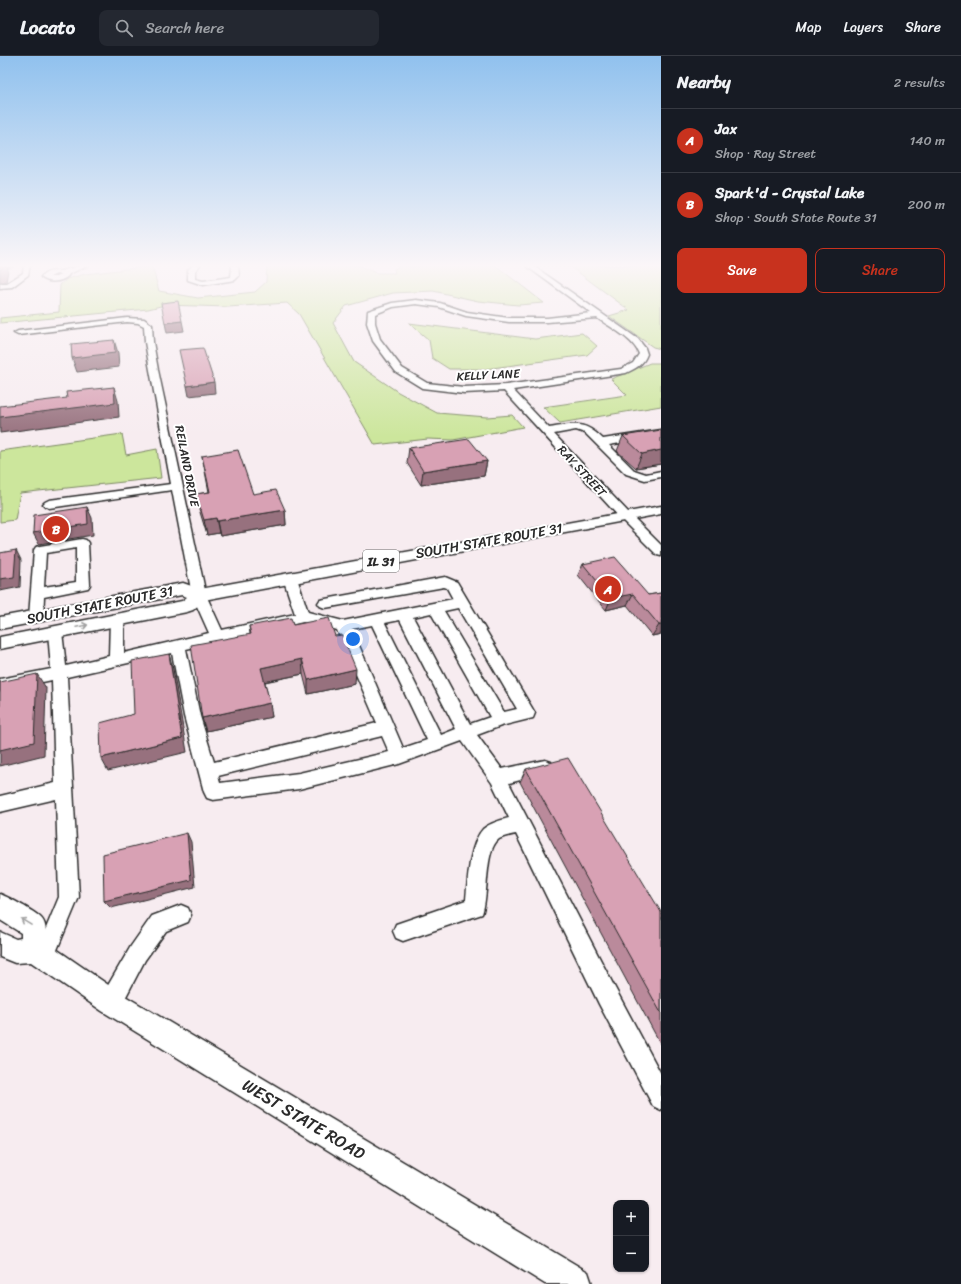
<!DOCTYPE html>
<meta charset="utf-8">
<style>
:root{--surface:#171b24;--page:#242831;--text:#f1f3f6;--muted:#9ea1a6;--line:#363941;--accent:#c8321e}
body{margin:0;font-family:Sriracha,sans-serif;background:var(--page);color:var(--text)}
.controls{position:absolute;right:12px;bottom:12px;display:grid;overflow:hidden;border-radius:8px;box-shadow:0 1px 3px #0004}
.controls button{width:36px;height:36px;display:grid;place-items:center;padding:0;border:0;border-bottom:1px solid var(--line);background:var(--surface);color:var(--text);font:20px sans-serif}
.you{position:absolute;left:353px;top:583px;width:14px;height:14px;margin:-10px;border:3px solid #fff;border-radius:50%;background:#1a73e8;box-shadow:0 0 0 6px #1a73e833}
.badge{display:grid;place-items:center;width:26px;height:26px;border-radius:50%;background:var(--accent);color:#fff;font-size:13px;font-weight:700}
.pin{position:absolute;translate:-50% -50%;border:2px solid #fff;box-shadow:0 1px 4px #0006}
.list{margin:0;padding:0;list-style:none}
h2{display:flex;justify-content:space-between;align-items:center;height:52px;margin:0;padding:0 16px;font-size:17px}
h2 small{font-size:13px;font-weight:400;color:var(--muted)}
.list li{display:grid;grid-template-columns:26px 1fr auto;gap:12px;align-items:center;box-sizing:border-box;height:64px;padding:0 16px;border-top:1px solid var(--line)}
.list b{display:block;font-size:15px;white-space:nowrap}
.list p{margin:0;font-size:13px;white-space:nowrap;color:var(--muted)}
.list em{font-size:13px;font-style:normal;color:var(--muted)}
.actions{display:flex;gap:8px;padding:12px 16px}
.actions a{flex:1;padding:9px 0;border:1px solid var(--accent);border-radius:8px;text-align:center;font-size:14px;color:var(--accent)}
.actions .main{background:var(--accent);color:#fff}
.icon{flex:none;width:22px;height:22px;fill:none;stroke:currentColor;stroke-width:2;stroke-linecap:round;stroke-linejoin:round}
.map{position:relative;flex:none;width:661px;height:1228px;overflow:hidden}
header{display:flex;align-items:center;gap:24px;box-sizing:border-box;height:56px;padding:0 20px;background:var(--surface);border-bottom:1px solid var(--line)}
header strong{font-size:19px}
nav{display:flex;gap:22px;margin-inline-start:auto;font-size:14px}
.search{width:280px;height:36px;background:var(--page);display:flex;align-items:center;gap:10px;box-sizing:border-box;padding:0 14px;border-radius:8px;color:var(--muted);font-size:15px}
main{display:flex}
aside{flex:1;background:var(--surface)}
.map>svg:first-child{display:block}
.green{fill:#cce69c;stroke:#7c8864}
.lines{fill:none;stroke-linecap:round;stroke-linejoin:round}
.minor-casing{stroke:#2b2b2b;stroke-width:3}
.major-casing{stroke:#2b2b2b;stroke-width:3}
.minor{fill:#fff;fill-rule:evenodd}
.major{fill:#fff;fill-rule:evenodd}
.wall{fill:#ba8a9b;stroke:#2b2b2b}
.shaded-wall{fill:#97717e;stroke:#2b2b2b}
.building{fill:#d8a1b4;stroke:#2b2b2b}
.oneway{stroke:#a0a0a0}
.labels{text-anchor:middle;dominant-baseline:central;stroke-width:4;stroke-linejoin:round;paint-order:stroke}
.far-street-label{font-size:12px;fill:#2b2b2b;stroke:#fff}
.shield{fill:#fff;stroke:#6b6b6b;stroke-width:1}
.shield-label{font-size:13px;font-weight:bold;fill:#2b2b2b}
.street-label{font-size:14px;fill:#2b2b2b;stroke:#fff}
.near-street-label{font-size:17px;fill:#2b2b2b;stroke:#fff}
</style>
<header>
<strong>Locato</strong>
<div class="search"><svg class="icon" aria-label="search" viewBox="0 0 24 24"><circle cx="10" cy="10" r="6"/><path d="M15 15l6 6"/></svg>Search here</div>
<nav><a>Map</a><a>Layers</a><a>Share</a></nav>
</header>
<main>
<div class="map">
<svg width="661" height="1228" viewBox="0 0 661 1228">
<rect width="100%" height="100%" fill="#f7ecf0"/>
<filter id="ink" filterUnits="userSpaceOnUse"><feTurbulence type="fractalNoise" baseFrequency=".025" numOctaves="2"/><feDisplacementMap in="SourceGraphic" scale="8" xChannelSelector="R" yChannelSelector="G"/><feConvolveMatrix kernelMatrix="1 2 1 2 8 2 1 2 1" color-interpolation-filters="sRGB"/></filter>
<g filter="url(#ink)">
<g class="green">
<polygon points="267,209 358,209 376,217 395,217 394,213 403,209 411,211 425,209 495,209 544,247 518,249 478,245 433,235 393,237 346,250 333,267 354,306 398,336 437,357 487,361 512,359 523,371 453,384 428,383 375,389 299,258 287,247 228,251 165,249 148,253 0,267 0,262 59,256 60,229 67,223 85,218 152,210 159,235 198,242 255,236 266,226"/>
<polygon points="545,209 661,210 661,293 653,291 609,260 629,254 571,211"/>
<polygon points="409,267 535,283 582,277 597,290 587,299 485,313 449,313 432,302 429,284"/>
<polygon points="650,307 661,307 661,350 560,367 543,351 627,339 611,323"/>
<polygon points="122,378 126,399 157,393 161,422 20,437 15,464 0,466 0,395"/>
</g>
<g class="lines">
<defs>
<g id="minor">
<polygon points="0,209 13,209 10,211 0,212"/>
<polygon points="24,209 30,209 28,219 12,231 0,232 0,228 7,227 23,217"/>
<path d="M80 209H89L69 218 68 220C61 226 49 228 41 221 50 212 56 217 65 214 70 213 75 211 80 209ZM56 218 62 219 56 221H50Z"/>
<polygon points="193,209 200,209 195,215 195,223 203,225 231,221 232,209 238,209 239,220 235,224 203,229 188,224 188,214"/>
<path d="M525 209H532L638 283 645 292 647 298C643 309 636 312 626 317L513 334 549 372C575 368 584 364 603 383L661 374V380L609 389 634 414 646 418 661 415V421L645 424 626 418 585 377 576 374 554 378 629 457 661 489V500L657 499 621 463 504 335 464 337 422 332 396 316 373 285 367 267 368 255 392 247 416 244 440 247 467 256 509 262H547L591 257ZM416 248 439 251 466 260 509 266H547L597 262C610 271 634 283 639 298L633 307 621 313 506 329 464 331 427 327 402 312 380 283 375 267V258L393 251Z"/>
<path d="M127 262 144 263 152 269 153 286 158 314 206 539 222 574 295 558 283 522 285 519 290 518 295 519 297 522 308 556 343 565 453 543 447 532 444 531 325 552 320 550 318 547 320 544 445 521 457 526 535 657 533 662 501 670 477 679 502 713 545 704 551 706 553 711 551 716 509 727 615 932 661 1018V1054L653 1050 599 948 516 778C511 779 504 780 499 783 484 794 489 840 482 858L403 885 396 882 393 875 396 868 466 844C468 824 469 788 483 773 490 767 501 764 509 762L492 727 462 685 399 708 299 733 213 744 207 742 204 736 184 660 172 597 67 621 79 841 52 906 45 909 38 906 35 899 59 841 56 743 0 756V740L55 727 52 624 0 635V623L51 613 48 576 50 572 55 571 60 572 62 576 66 610 109 600 110 563 112 559 117 558 122 559 124 563V597L209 577 192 539 172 434 49 452 45 450 43 448 45 446 49 444 171 428 150 314 145 286 144 270 138 267 127 266 18 279 14 277 18 275ZM458 552 517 653 504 656 444 555ZM431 557 490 661 470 668 413 561ZM400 564 456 673 441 679 385 567ZM303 566 315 567 337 574 377 667 214 706 200 660 186 593ZM372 569 427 684 403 692 352 573ZM382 680 389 696 299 717 220 727 218 720Z"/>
<path d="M82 483 86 484 88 487 90 529 88 532 44 541 43 561 41 565 36 566 31 565 29 561 34 494 36 491 40 490ZM76 492V526L44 531 46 497Z"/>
<polygon points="181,849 188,852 191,859 188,866 166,875 145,904 119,954 111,957 103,954 100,946 103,938 131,890 152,860"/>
</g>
<g id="major">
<polygon points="661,450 661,458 204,544 193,554 187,556 0,593 0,581 182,545 187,541 182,539 0,573 0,561 183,527 200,533"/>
<path d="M0 838C10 842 34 855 41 862 47 868 46 879 46 886L120 937 588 1216 592 1228H545L102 955 31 906 15 907 0 901V876L16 883 21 882V877L0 864Z"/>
</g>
</defs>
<use href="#minor" class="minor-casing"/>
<use href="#major" class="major-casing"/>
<use href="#minor" class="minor"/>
<use href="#major" class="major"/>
</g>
<g class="wall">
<polygon points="661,374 661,408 636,412 617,395 623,380"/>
<polygon points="409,392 487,405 484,420 421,429 407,407"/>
<polygon points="202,400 253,438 285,454 286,469 220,480 219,477 207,479 199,453 196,438 209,436"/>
<polygon points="583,508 648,539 661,537 661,578 652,580 627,549 606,554 578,519"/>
<polygon points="293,569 335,580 355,628 308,638 303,618 265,626 272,661 206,675 250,578 249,570"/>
<polygon points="526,713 661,856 661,989 520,726"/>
</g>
<g class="shaded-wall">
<polygon points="3,209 6,209 8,214 6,226 0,226 0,214"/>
<polygon points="182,265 184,275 167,277 165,267"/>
<polygon points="114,284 118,297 119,311 77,316 72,302"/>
<polygon points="214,326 215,337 189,340 187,330"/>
<polygon points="114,331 118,345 119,361 0,377 0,361"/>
<polygon points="661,394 661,408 636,412 642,398"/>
<polygon points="487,405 484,420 421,429 423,415"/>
<polygon points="87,451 92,462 93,479 39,488 33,477"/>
<polygon points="285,454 286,469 220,480 217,465"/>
<polygon points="216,462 219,477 207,479 204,464"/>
<polygon points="16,494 21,504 20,531 0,535 0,523"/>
<polygon points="633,538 627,549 606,554 611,542"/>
<polygon points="659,569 661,569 661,578 652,580"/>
<polygon points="169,598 173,613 187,696 108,715 101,702 182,682"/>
<polygon points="302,603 303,618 263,626 261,612"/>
<polygon points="356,613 355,628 308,638 308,624"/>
<polygon points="37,618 46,632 44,699 0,710 0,694"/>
<polygon points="270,647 272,661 206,675 202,662"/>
<polygon points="187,777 191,786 195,831 111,852 104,845"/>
</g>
<g class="building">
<polygon points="0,209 3,209 2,213 0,214"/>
<polygon points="178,245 182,265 165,267 161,247"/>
<polygon points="114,284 115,297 72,302 71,288"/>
<polygon points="203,292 214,326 187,330 179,294"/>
<polygon points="114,331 115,347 0,361 0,350 67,342 66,336"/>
<polygon points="661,374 661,394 642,398 623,380"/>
<polygon points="469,383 487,405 423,415 409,392"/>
<polygon points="238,394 253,438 276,434 285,454 217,465 216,462 204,464 196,438 210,436 202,400"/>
<polygon points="87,451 88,468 33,477 34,459"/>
<polygon points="16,494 14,521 0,523 0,497"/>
<polygon points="615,501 648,539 661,537 661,569 659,569 633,538 611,542 583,508"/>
<polygon points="291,562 293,569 329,562 335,580 342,579 356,613 308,624 302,603 261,612 270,647 202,662 191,589 251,578 249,570"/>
<polygon points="169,598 182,682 101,702 100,667 134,658 132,605"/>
<polygon points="37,618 34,686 0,694 0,626"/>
<polygon points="568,702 661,856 661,957 526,713"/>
<polygon points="187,777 191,824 104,845 103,798"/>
</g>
<defs><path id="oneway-shaft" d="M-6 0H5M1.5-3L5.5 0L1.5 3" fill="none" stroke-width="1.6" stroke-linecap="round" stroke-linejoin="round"/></defs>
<g class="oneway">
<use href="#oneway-shaft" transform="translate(82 570) rotate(-12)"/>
<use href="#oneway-shaft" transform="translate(26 866) rotate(-148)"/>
</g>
</g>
<linearGradient id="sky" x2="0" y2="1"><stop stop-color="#90c1ee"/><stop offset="0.55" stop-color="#fbf6f8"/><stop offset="1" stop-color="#fbf6f8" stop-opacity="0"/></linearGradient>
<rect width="661" height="381" fill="url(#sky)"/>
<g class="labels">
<g class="far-street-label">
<text transform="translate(488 319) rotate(-3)">KELLY LANE</text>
<text transform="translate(187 410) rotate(79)">REILAND DRIVE</text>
<text transform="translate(582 415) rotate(47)">RAY STREET</text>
</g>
<rect class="shield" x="363" y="494" width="36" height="22" rx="3"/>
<g class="shield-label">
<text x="381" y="505">IL 31</text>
</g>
<g class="street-label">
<text transform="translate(489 485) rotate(-10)">SOUTH STATE ROUTE 31</text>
<text transform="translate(100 549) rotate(-11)">SOUTH STATE ROUTE 31</text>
</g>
<g class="near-street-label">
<text transform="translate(304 1063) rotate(31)">WEST STATE ROAD</text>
</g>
</g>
</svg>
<div class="controls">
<button>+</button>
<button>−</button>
</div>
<div class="you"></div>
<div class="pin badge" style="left:608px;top:533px">A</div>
<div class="pin badge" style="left:56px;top:473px">B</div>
</div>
<aside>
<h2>Nearby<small>2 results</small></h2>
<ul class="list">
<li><span class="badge">A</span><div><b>Jax</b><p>Shop · Ray Street</p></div><em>140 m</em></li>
<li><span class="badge">B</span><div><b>Spark'd - Crystal Lake</b><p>Shop · South State Route 31</p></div><em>200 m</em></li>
</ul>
<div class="actions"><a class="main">Save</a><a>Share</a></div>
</aside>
</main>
